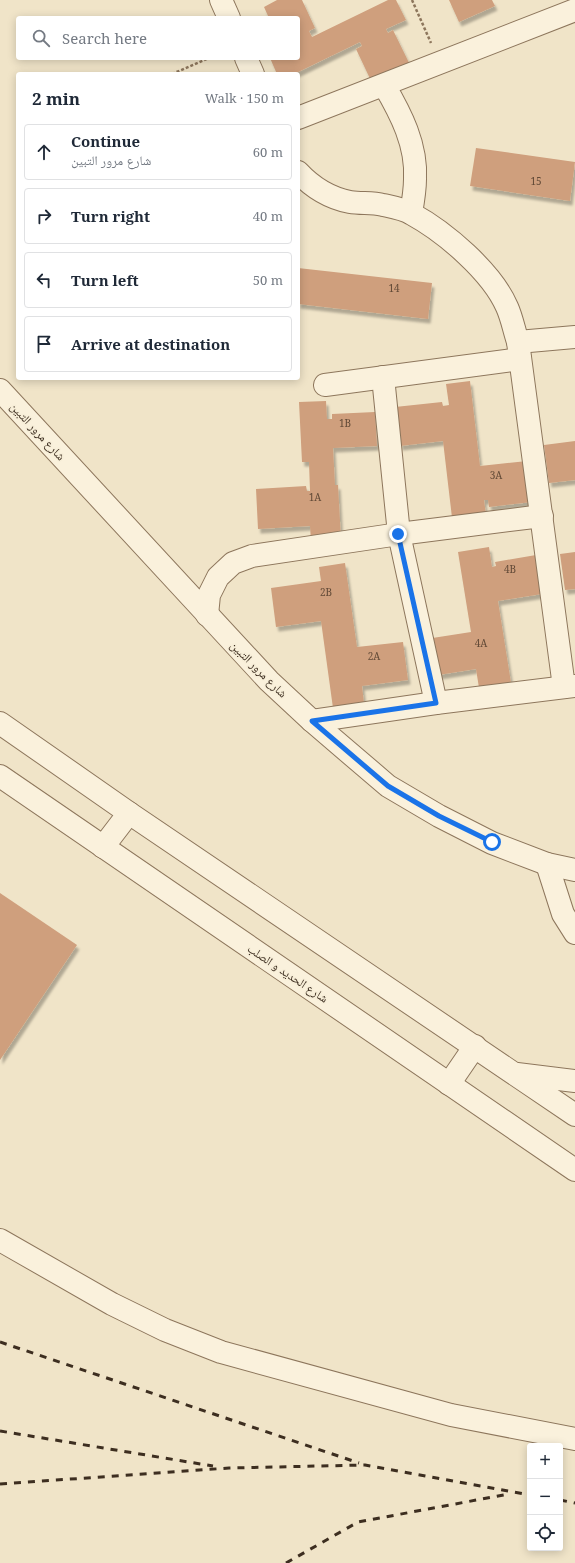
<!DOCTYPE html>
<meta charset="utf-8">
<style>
:root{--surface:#fff;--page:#f2f2f3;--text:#1f2937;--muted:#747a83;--line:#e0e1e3}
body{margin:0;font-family:"Noto Serif","Noto Naskh Arabic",serif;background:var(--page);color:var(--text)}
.controls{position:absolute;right:12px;bottom:12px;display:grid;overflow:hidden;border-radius:4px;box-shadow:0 2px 10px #0003}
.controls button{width:36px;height:36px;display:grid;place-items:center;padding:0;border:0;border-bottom:1px solid var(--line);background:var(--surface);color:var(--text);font:20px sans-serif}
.stop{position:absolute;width:12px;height:12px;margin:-9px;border:3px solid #1a73e8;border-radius:50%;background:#fff}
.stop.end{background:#1a73e8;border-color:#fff;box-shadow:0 1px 4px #0008}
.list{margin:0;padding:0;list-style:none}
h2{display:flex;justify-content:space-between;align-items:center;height:52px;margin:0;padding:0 16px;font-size:17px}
h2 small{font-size:13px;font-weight:400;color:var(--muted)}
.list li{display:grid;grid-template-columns:26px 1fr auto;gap:12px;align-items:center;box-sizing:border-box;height:56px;margin:0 8px 8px;padding:0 8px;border:1px solid var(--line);border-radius:4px}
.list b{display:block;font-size:15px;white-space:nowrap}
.list p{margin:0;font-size:13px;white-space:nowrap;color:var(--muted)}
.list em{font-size:13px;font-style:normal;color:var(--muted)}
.icon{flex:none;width:22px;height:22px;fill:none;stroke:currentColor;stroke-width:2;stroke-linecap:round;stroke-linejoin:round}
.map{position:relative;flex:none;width:575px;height:1563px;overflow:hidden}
.search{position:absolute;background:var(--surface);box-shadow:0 2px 10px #0003;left:16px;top:16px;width:284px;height:44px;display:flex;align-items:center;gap:10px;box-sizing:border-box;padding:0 14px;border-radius:4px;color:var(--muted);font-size:15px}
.panel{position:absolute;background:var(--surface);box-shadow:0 2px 10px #0003;left:16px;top:72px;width:284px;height:308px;border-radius:4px}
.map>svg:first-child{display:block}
.building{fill:#cf9f7d;filter:url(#shadow)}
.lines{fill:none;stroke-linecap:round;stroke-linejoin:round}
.minor-casing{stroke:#8d765c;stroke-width:24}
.path{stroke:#8d765c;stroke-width:2.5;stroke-dasharray:3 2;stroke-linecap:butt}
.minor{stroke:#faf1dc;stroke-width:22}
.rail{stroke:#3d2e20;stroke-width:3;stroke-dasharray:7 7;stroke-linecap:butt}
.route{stroke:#1a73e8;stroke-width:5}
.labels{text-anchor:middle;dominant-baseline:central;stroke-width:3;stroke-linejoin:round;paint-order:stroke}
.number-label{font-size:10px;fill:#624a37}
.street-label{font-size:12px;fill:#3d2e20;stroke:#f7eed8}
</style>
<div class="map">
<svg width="575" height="1563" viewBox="0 0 575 1563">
<defs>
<filter id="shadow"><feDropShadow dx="2.5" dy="4.5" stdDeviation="1" flood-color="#0004"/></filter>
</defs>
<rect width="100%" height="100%" fill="#f0e4c8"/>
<g class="building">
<polygon points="277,0 302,0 315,28 309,31 312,37 388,0 396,0 406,20 386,29 388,33 393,30 412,69 374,87 356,49 362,46 360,42 294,74 277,74 270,58 298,58 298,18 269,18 264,7"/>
<polygon points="449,0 492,0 495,6 459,22"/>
<polygon points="476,148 575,162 570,201 470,186"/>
<polygon points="298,268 432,283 428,319 298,304"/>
<polygon points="470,381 480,466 527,461 532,502 489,507 488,500 484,500 487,522 453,526 443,441 400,446 395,407 442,402 443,406 449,405 446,384"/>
<polygon points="326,401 327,419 332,419 332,414 375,412 377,446 333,448 335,485 338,485 341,539 311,541 310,526 258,529 256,489 306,486 307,491 310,491 309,462 302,462 299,402"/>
<polygon points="575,441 575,480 549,483 544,445"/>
<polygon points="489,547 492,567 496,566 495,562 536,555 542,594 498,601 512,689 480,694 476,669 432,676 426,639 471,632 458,552"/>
<polygon points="575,552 575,589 565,590 560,554"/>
<polygon points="345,563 357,647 403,642 408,680 362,686 364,703 333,708 321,621 276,627 271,588 321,581 319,567"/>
<polygon points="0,893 77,945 0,1060"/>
</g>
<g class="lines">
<defs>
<g id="minor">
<polyline points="221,0 229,18"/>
<polyline points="246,58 253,74"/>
<path d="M384 85C401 114 417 145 415 179 415 190 413 202 411 213"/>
<polyline points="298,118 575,10"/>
<path d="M298 172C312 187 329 198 350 202 361 204 372 202 383 205 392 207 404 209 412 214 445 232 492 272 507 307 512 318 514 330 518 342L564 687"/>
<polyline points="518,342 575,337"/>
<polyline points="383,377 399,534 436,703"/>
<polyline points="325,385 520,359"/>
<polyline points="0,390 269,681 312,721 388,786 439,816 492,843 547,864 575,870"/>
<polyline points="207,615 209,595 218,577 233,563 252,556 399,534 542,516"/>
<polyline points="312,721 436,703 575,686"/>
<polyline points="0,723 129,813 575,1115"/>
<polyline points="0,776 575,1170"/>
<polyline points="103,847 129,813"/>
<polyline points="547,864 563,914 575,933"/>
<polyline points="517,1074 575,1081"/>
<polyline points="449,1084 475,1046"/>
<polyline points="0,1240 112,1304 165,1330 221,1352 451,1415 575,1439"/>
</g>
</defs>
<use href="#minor" class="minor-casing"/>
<g class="path">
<polyline points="412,0 431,43"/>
<polyline points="172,74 209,58"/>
</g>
<use href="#minor" class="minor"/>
<g class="rail">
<polyline points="0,1342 359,1463"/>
<polyline points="0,1431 213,1466"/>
<polyline points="0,1484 229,1468 365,1465 530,1495"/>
<polyline points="560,1500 575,1503"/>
<polyline points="286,1563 358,1522 509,1494"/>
</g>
</g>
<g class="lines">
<polyline class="route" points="398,534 436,703 312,721 388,786 439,816 492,842"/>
</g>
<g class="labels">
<g class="number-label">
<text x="536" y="181">15</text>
<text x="394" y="288">14</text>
<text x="345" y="423">1B</text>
<text x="496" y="475">3A</text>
<text x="315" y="497">1A</text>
<text x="510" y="569">4B</text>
<text x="326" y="592">2B</text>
<text x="481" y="643">4A</text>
<text x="374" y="656">2A</text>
</g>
<g class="street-label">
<text transform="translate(38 431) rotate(47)">شارع مرور التبين</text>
<text transform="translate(259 669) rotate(45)">شارع مرور التبين</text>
<text transform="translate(288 973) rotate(34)">شارع الحديد و الصلب</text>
</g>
</g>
</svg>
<div class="controls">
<button>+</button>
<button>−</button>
<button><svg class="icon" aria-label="locate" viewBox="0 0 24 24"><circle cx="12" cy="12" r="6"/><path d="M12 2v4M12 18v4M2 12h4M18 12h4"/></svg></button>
</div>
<div class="stop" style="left:492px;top:842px"></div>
<div class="stop end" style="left:398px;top:534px"></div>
<div class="search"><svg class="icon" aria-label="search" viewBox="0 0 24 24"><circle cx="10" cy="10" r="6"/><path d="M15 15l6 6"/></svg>Search here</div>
<section class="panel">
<h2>2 min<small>Walk · 150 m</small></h2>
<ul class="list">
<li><svg class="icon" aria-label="ahead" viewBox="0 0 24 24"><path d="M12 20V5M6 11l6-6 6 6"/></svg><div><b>Continue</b><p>شارع مرور التبين</p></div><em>60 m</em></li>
<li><svg class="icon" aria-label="right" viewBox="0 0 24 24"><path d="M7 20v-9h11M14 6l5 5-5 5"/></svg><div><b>Turn right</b></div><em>40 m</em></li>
<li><svg class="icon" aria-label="left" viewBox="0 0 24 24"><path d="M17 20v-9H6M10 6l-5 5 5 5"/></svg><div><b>Turn left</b></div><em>50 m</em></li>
<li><svg class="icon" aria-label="arrive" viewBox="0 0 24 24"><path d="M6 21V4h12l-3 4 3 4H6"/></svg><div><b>Arrive at destination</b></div></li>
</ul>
</section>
</div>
